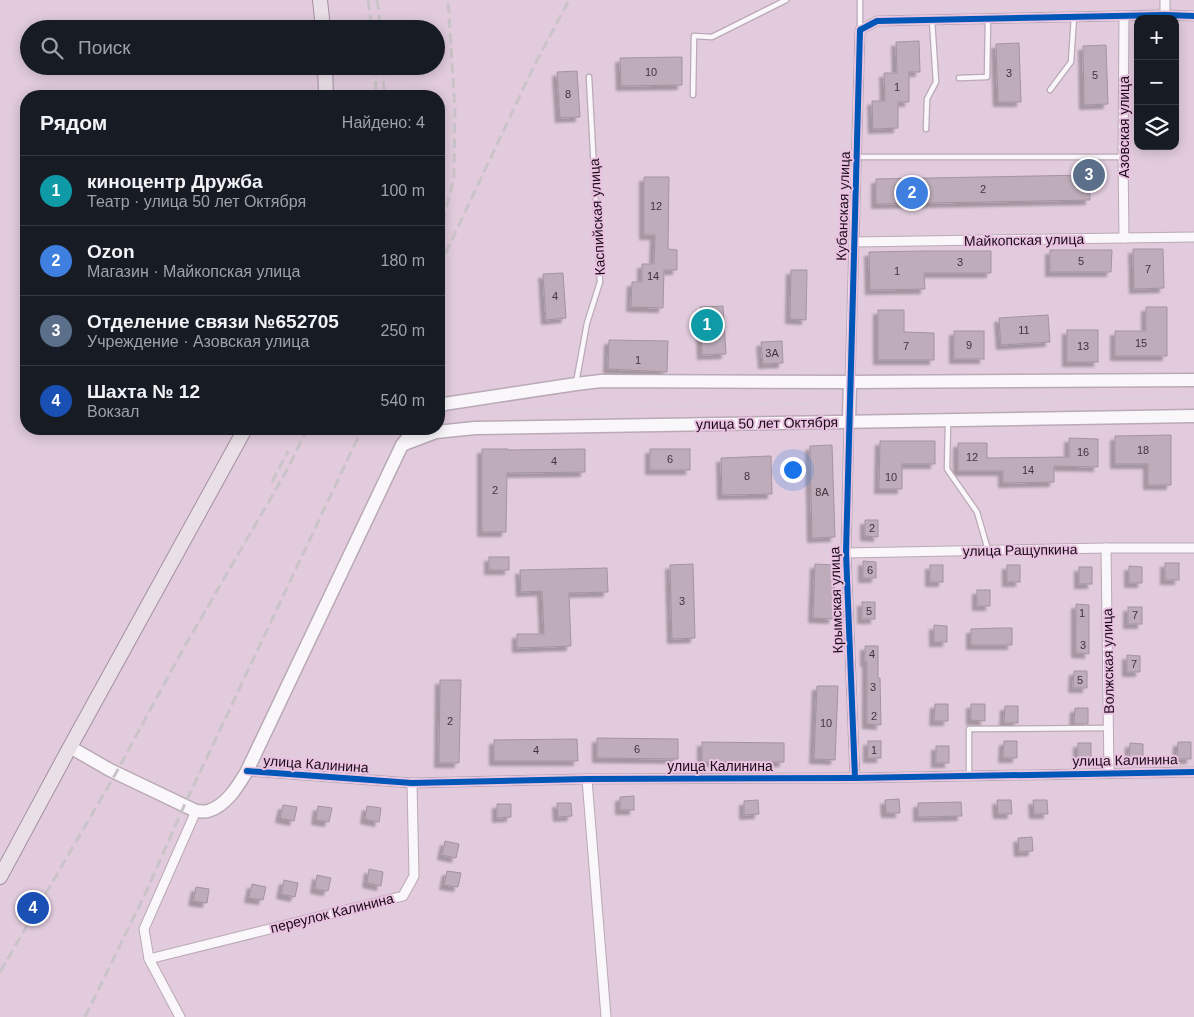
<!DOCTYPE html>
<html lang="ru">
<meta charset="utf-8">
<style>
:root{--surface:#171b24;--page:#242831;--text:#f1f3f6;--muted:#9ea1a6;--line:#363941;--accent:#0b8043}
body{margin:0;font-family:Arial,sans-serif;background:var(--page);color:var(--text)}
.controls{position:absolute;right:15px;top:15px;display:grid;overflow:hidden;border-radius:10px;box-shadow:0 2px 12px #0003}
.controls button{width:45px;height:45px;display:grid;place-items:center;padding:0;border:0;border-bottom:1px solid var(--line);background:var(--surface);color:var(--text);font:25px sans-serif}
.you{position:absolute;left:792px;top:469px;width:18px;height:18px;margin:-12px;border:4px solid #fff;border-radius:50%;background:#1a73e8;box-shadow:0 0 0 8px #1a73e833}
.badge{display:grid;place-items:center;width:32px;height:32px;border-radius:50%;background:var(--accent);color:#fff;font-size:16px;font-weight:700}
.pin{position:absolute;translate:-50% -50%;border:2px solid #fff;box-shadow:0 1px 5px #0006}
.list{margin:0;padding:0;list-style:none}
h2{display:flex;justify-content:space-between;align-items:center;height:65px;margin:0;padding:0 20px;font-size:21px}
h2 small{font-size:16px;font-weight:400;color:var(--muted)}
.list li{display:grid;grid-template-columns:32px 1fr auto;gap:15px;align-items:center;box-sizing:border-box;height:70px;padding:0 20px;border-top:1px solid var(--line)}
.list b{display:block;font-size:19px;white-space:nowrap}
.list p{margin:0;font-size:16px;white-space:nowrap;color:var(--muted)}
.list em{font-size:16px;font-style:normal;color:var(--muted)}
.icon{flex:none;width:28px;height:28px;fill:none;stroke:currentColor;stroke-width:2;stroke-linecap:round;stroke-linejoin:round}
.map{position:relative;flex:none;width:1194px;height:1017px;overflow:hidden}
.search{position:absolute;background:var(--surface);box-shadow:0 2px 12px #0003;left:20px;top:20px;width:425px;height:55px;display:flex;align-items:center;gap:12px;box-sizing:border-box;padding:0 18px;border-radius:28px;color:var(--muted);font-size:19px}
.panel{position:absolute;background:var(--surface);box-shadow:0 2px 12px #0003;left:20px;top:90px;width:425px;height:345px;border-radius:20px}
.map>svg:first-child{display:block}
.building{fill:#beacba;stroke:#a493a0;filter:url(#shadow)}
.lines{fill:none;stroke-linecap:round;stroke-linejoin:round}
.lane-casing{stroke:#baa9b6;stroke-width:7}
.street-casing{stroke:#baa9b6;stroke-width:11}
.secondary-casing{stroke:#baa9b6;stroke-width:15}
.primary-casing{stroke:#a58fa1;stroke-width:16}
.path{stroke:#d7cfd5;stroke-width:2;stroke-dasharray:2.5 2.5;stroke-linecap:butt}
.lane{stroke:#faf7fa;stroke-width:4.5}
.street{stroke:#faf7fa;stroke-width:9}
.secondary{stroke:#faf7fa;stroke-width:12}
.primary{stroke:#e9dfe7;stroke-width:14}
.rail{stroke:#cac4c8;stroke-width:3;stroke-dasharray:10 5;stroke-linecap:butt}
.cycleway-casing{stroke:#eac2e1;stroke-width:9}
.cycleway{stroke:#0057b8;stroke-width:6}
.labels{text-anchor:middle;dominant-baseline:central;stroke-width:4;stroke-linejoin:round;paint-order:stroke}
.number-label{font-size:11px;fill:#42333f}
.street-label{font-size:14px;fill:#190b16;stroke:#eac2e1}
</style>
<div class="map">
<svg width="1194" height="1017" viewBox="0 0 1194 1017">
<defs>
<filter id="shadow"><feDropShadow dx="-4.5" dy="4.5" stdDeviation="1" flood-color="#0004"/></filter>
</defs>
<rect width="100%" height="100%" fill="#e1cbdc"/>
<g class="building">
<polygon points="919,41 920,72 909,72 909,102 898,102 898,128 873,129 872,101 885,101 884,73 897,73 896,42"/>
<polygon points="1019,43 1021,102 998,102 996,44"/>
<polygon points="1106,45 1108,104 1084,105 1083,46"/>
<polygon points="682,57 682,85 621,86 620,58"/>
<polygon points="577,71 580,117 560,118 557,72"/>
<polygon points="1089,175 1090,200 876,204 876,179"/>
<polygon points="644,177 669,177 668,249 677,250 677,270 664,270 663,308 631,307 632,282 642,282 642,264 654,264 655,235 644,235"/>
<polygon points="1133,249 1163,249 1164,288 1134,289"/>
<polygon points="1050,250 1112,250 1111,272 1050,272"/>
<polygon points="924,251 991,251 991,273 924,273 925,289 870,290 869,252"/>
<polygon points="791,270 807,270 806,320 790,319"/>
<polygon points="563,273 566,318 546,320 543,274"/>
<polygon points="723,306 726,354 702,355 700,307"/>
<polygon points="1146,307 1167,307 1167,356 1115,356 1115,331 1146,331"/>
<polygon points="878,310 904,310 904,332 934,333 934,360 878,360"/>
<polygon points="1048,315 1050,342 1001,345 999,318"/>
<rect x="1067" y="330" width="31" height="32"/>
<rect x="954" y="331" width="30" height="28"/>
<polygon points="609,340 668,341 667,372 608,369"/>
<polygon points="782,341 783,363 763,364 761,342"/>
<polygon points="1171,435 1171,485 1148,485 1148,464 1115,464 1115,436"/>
<polygon points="1069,438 1098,439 1098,467 1054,466 1054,482 1003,483 1003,471 958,471 958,443 987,443 987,458 1069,457"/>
<polygon points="880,441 935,441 935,464 902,464 902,489 879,489"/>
<polygon points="832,445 835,537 812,538 810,446"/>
<polygon points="482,449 508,449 508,450 585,449 585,472 507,473 506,532 482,532"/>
<rect x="650" y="449" width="40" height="21"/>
<polygon points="771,456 772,494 722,495 721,458"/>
<polygon points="865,520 878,520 878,537 865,536"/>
<rect x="489" y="557" width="20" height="13"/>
<polygon points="863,561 876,562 876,578 863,578"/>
<rect x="1165" y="563" width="14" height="17"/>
<polygon points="693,564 695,638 672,639 670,565"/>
<polygon points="815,564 835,565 833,619 813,618"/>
<rect x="930" y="565" width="13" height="17"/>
<rect x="1007" y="565" width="13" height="17"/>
<polygon points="1129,566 1142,567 1142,583 1129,583"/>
<rect x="1079" y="567" width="13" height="17"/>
<polygon points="607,568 608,592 569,593 571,646 517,648 517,634 544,634 542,591 521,592 520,570"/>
<rect x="977" y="590" width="13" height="16"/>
<rect x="862" y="602" width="13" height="17"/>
<polygon points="1076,604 1089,605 1089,654 1076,653"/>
<rect x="1128" y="607" width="14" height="17"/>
<polygon points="934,625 947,626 947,642 934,642"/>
<polygon points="999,628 1012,628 1012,645 971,645 971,629"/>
<polygon points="865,646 878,646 878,678 880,678 881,725 867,724 867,662 865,662"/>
<polygon points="1127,655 1140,656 1140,672 1127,672"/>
<polygon points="1074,671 1087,671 1087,688 1073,688"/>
<polygon points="440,680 461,680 459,763 439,763"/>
<polygon points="817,686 838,686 835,760 814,759"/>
<polygon points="935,704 948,704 948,721 934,721"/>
<polygon points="971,704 985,704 985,721 971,720"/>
<polygon points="1005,706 1018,706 1018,723 1004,723"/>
<polygon points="1075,708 1088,708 1088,724 1074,724"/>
<polygon points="597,738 678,739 678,759 597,758"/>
<polygon points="577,739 578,761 494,761 494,740"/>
<rect x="868" y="741" width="13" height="17"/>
<polygon points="1004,741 1017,741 1017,758 1003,758"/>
<polygon points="702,742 784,743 784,762 702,762"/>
<polygon points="1178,742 1191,742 1191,759 1177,759"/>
<rect x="1078" y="743" width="13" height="16"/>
<polygon points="1130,743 1143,744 1143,760 1129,760"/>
<rect x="936" y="746" width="13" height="17"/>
<polygon points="634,796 634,810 620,810 620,797"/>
<polygon points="899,799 900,813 886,813 885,800"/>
<polygon points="758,800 759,814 744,815 744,801"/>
<polygon points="997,800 1011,800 1012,814 998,814"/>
<polygon points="1033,800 1047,800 1048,814 1034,814"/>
<polygon points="961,802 962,816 918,817 918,803"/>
<polygon points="557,803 571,803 572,816 558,817"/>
<polygon points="497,804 511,804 511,817 497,818"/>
<polygon points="283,805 297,807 294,821 280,818"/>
<polygon points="318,806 332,808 329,822 316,820"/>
<polygon points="367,806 381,808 379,822 365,819"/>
<polygon points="1032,837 1033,851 1019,852 1018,838"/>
<polygon points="445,841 459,844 456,858 442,855"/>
<polygon points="369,869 383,872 381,886 367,883"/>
<polygon points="447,871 461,873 458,887 444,885"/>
<polygon points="317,875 331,878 328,891 315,889"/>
<polygon points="284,880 298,883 295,897 281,894"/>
<polygon points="252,884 266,887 263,900 249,898"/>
<polygon points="196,887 209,889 207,903 193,901"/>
</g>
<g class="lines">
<defs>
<g id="lane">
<polyline points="860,0 860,29"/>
<polyline points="959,78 987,77 988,19"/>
<polyline points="1050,90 1071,62 1074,17"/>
<polyline points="693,95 694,36 712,37 786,0"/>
<polyline points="926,129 927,99 936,82 932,20"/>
<polyline points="857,157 1123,157"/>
<polyline points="576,383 587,323 600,282 589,77"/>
<polyline points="948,422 947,469 977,512 988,550"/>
<polyline points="969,775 969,729 1108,728"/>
</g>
<g id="street">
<polyline points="1165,15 1165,0"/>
<polyline points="1124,238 1123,157 1124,16"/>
<polyline points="854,242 1194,237"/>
<polyline points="850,382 860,30 877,21 1165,15 1194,16"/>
<polyline points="849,421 846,553 855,778"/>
<polyline points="1106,548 1109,773"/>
<polyline points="846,553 1106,548 1194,548"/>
<polyline points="247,771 412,783 587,779 855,778 1194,772"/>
<polyline points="587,779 606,1017"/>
<polyline points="149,959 403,896 414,876 412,783"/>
<polyline points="180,1017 149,959 144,929 196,811"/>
</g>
<g id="secondary">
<polyline points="439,408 444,404 576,384 601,381 850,382 1194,380"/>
<polyline points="849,421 850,382"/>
<polyline points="402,445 436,432 475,428 1194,416"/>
<path d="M70 747 110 770 196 811C200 811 205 812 208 811 226 806 238 786 247 771L402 445 415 429"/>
</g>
<g id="primary">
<polyline points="320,0 323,29"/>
<polyline points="325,66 326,96"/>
<polyline points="0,877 70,747 245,429"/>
</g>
</defs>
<use href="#lane" class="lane-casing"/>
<use href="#street" class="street-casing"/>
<use href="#secondary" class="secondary-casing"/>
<use href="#primary" class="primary-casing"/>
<g class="path">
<polyline points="860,402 1194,398"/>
<polyline points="480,411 838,403"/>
</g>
<use href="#lane" class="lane"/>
<use href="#street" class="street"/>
<use href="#secondary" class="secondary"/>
<use href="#primary" class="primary"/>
<g class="rail">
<polyline points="368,0 372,29"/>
<polyline points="377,0 381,29"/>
<polyline points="375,66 376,96"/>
<polyline points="383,66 384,96"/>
<polyline points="439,236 454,178 455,110 448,0"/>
<polyline points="439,267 534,66 569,0"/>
<polyline points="272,482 288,451"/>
<polyline points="0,972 116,773 182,651 287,470 307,429"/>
<polyline points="85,1017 147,890 184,806 362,429"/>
</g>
<defs>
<g id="cycleway">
<polyline points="247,771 412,783 587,779 855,778 1194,772"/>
<polyline points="855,778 846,553 860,30 877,21 1165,15 1194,16"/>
</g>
</defs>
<use href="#cycleway" class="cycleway-casing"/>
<use href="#cycleway" class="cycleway"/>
</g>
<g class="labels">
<g class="number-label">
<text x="651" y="72">10</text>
<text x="1009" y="73">3</text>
<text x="1095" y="75">5</text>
<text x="897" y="87">1</text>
<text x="568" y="94">8</text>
<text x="983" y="189">2</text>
<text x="656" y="206">12</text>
<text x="1081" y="261">5</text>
<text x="960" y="262">3</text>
<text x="1148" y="269">7</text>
<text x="897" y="271">1</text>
<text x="653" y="276">14</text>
<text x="555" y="296">4</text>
<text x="1024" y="330">11</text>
<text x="1141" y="343">15</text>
<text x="969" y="345">9</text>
<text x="906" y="346">7</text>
<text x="1083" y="346">13</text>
<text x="772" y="353">3А</text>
<text x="638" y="360">1</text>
<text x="1143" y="450">18</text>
<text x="1083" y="452">16</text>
<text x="972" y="457">12</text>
<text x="670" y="459">6</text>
<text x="554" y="461">4</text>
<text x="1028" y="470">14</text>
<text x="747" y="476">8</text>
<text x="891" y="477">10</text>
<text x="495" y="490">2</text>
<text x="822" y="492">8А</text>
<text x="872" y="528">2</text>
<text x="870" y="570">6</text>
<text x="682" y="601">3</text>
<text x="869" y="611">5</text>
<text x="1082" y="613">1</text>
<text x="1135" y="615">7</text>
<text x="1083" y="645">3</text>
<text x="872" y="654">4</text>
<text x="1134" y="664">7</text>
<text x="1080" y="680">5</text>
<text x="873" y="687">3</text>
<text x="874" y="716">2</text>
<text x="450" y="721">2</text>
<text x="826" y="723">10</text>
<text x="637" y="749">6</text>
<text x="536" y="750">4</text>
<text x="874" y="750">1</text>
</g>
<g class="street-label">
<text transform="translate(1124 127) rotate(-90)">Азовская улица</text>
<text transform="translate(843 206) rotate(-88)">Кубанская улица</text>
<text transform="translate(597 217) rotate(-93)">Каспийская улица</text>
<text transform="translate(1024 240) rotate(-1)">Майкопская улица</text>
<text transform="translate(767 423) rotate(-1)">улица 50 лет Октября</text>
<text transform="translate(1020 550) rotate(-1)">улица Ращупкина</text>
<text transform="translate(836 600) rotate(-92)">Крымская улица</text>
<text transform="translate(1108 661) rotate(-91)">Волжская улица</text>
<text transform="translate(1125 760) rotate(-1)">улица Калинина</text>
<text transform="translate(316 764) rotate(4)">улица Калинина</text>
<text x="720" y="766">улица Калинина</text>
<text transform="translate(332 913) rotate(-14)">переулок Калинина</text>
</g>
</g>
</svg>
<div class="controls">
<button>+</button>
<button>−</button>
<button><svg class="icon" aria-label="layers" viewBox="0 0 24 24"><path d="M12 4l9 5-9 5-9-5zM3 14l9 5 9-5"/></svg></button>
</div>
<div class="you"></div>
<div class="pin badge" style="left:707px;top:325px;background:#0f9aa8">1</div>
<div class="pin badge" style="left:912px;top:193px;background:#3f7fe0">2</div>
<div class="pin badge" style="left:1089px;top:175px;background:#5c6f8a">3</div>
<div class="pin badge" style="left:33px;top:908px;background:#1a4fb4">4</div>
<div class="search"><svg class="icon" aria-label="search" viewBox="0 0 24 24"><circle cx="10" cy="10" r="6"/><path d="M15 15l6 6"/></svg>Поиск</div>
<section class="panel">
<h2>Рядом<small>Найдено: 4</small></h2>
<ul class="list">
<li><span class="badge" style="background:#0f9aa8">1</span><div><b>киноцентр Дружба</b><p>Театр · улица 50 лет Октября</p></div><em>100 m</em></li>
<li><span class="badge" style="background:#3f7fe0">2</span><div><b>Ozon</b><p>Магазин · Майкопская улица</p></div><em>180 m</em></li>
<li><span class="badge" style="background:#5c6f8a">3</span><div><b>Отделение связи №652705</b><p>Учреждение · Азовская улица</p></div><em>250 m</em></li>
<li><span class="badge" style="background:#1a4fb4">4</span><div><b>Шахта № 12</b><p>Вокзал</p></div><em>540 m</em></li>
</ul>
</section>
</div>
